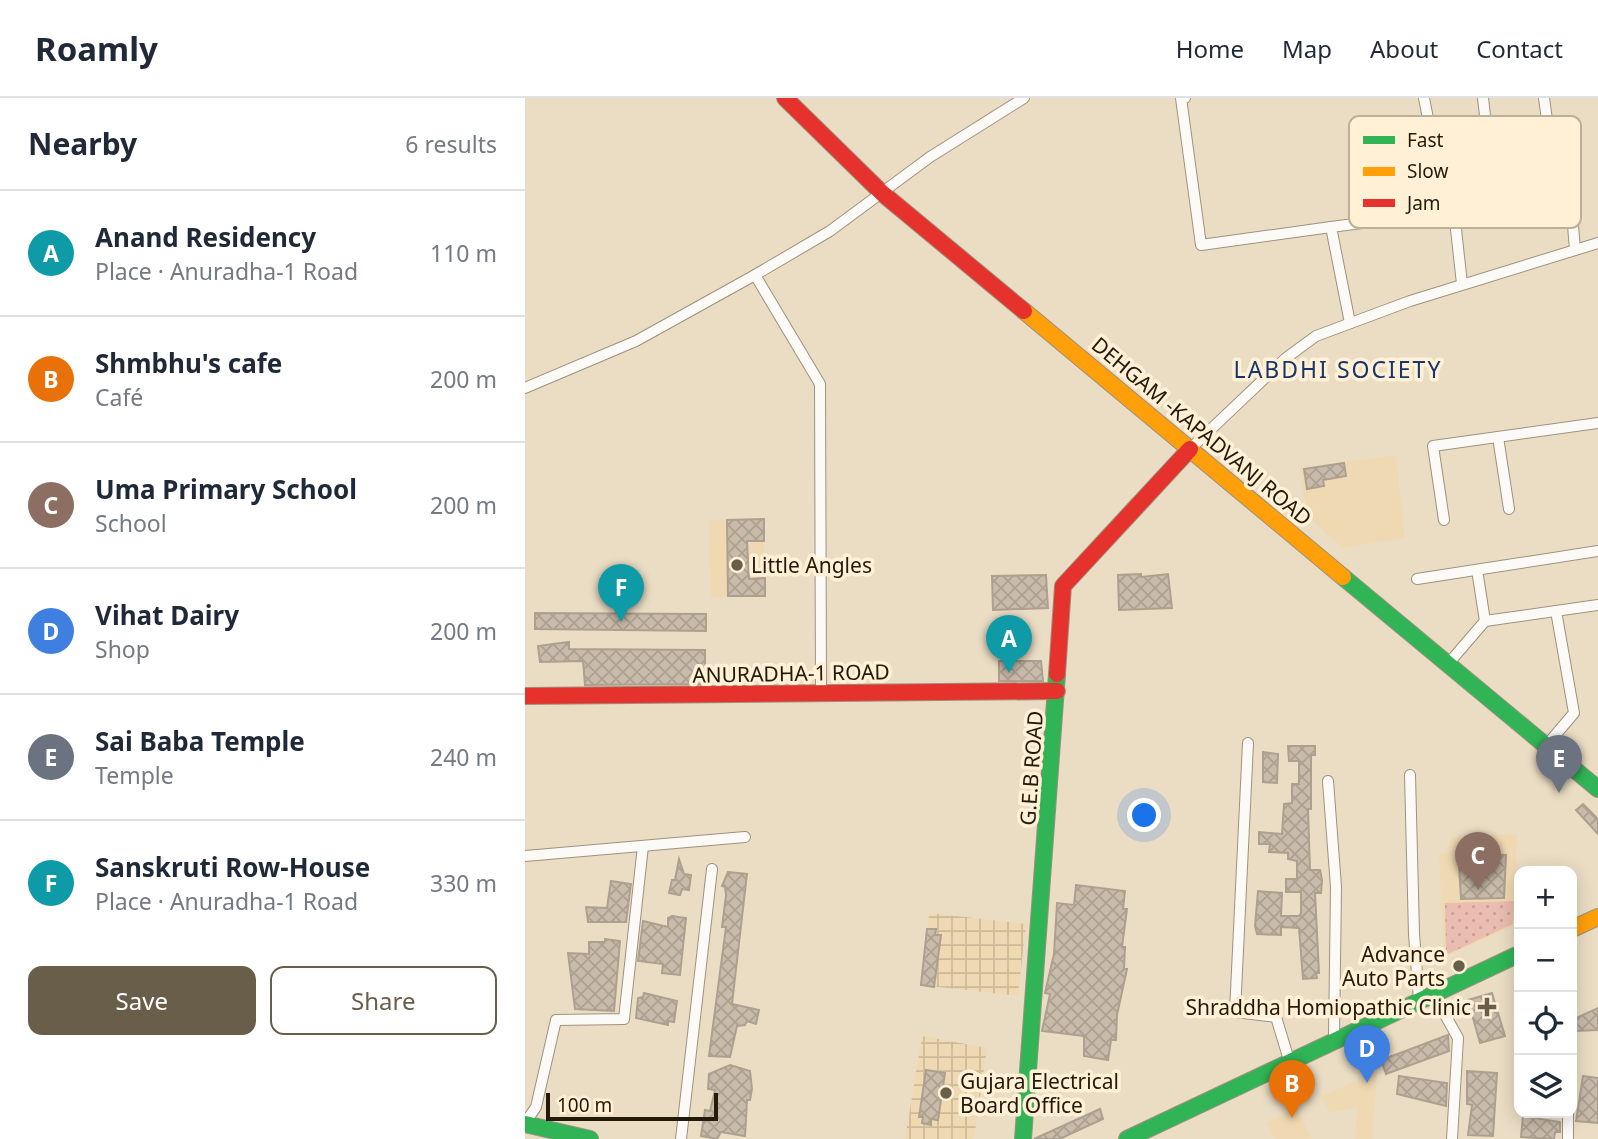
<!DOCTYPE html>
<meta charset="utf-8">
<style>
:root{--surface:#fff;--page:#f2f2f3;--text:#1f2937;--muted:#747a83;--line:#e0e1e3;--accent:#695e4a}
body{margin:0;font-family:"Noto Sans",sans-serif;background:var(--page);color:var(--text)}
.controls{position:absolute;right:21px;bottom:21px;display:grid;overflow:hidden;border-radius:14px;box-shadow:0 4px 18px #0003}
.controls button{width:63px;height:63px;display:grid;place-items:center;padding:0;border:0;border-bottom:2px solid var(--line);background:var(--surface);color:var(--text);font:35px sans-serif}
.scale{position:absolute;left:21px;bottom:18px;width:172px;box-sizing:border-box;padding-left:7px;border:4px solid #231a09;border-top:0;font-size:19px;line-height:24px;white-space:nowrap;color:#231a09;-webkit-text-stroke:5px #fff0d6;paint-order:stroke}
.you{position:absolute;left:620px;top:718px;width:24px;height:24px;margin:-18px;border:5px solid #fff;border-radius:50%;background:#1a73e8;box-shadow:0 0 0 10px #1a73e833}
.badge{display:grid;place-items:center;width:46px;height:46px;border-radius:50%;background:var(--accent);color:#fff;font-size:23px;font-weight:700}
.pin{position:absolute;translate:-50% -58px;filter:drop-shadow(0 2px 4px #0008)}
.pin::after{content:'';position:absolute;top:37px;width:24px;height:21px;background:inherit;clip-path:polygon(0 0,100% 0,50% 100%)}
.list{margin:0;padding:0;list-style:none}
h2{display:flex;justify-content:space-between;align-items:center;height:91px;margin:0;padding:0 28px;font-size:30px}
h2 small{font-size:23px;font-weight:400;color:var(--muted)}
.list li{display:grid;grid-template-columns:46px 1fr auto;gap:21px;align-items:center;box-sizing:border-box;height:126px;padding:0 28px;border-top:2px solid var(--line)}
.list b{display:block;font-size:26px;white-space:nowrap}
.list p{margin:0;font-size:23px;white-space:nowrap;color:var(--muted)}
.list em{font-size:23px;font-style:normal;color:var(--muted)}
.actions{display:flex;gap:14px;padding:21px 28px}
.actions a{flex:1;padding:16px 0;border:2px solid var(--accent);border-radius:14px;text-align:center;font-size:24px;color:var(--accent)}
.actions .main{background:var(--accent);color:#fff}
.icon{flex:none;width:38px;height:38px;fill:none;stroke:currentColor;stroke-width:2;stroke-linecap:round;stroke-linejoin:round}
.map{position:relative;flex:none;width:1073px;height:1041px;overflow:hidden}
header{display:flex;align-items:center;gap:42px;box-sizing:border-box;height:98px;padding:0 35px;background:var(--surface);border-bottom:2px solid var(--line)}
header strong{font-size:33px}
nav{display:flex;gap:38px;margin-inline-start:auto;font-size:24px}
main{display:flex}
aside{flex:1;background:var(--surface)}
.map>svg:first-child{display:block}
.built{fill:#efd9b2}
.industrial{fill:url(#industrial-grid)}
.park{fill:url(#park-dots)}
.building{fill:url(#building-cross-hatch);stroke:#aea08f;stroke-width:2}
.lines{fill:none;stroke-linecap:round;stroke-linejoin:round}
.street-casing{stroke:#9d927f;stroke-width:12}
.fast-casing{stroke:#9d927f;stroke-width:18}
.slow-casing{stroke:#9d927f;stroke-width:18}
.jam-casing{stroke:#9d927f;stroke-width:18}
.street{stroke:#fcfaf6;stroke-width:10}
.fast{stroke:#30b455;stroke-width:16}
.slow{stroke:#ff9f0a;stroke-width:16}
.jam{stroke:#e5322d;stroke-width:16}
.poi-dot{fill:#695e4a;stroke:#fff0d6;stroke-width:2.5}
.labels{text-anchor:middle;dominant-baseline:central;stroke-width:7;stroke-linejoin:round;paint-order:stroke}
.street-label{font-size:21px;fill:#231a09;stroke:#fff0d6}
.poi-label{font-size:21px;fill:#231a09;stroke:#fff0d6;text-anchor:start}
.neighbourhood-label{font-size:23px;letter-spacing:2px;fill:#18366b;stroke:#fff0d6}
.key{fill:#fff0d6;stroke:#bdb098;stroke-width:2}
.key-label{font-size:19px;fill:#231a09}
</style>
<header>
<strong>Roamly</strong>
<nav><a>Home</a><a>Map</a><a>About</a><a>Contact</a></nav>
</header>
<main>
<aside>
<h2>Nearby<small>6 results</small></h2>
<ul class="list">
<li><span class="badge" style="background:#0f9aa8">A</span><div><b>Anand Residency</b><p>Place · Anuradha-1 Road</p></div><em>110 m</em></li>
<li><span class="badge" style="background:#e8710a">B</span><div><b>Shmbhu's cafe</b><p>Café</p></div><em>200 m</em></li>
<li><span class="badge" style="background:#8d6e63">C</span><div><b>Uma Primary School</b><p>School</p></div><em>200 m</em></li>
<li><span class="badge" style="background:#3f7fe0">D</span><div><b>Vihat Dairy</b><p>Shop</p></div><em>200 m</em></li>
<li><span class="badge" style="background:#6b7280">E</span><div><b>Sai Baba Temple</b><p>Temple</p></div><em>240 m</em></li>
<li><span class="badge" style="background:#0f9aa8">F</span><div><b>Sanskruti Row-House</b><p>Place · Anuradha-1 Road</p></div><em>330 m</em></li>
</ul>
<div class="actions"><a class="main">Save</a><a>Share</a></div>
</aside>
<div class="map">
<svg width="1073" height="1041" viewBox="0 0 1073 1041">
<defs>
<pattern id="industrial-grid" width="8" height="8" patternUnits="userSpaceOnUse" patternTransform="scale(1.75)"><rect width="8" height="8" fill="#efd9b2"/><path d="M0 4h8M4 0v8" fill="none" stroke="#cdba98"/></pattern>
<pattern id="park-dots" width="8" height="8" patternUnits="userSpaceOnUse" patternTransform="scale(1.75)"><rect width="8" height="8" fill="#eabdb0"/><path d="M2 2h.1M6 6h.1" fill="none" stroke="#c8a296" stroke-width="1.8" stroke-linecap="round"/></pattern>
<pattern id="building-cross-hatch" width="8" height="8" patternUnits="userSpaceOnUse" patternTransform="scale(1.75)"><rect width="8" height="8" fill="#c9bbaa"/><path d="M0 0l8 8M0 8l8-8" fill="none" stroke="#aca091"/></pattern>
</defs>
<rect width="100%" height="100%" fill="#ebddc4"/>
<g class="built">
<polygon points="871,357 880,440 818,450 782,418 775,370"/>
<polygon points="239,421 240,498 186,499 184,422"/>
<polygon points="992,736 989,828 919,859 914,756 924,755 925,739"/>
<polygon points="852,974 848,1041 830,1041 832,1009 805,1015 796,998"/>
<polygon points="772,1010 787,1041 749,1041 742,1024"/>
</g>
<g class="industrial">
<polygon points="404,815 501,826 493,898 396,887"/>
<polygon points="397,938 462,950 449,1041 380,1041"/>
</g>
<polygon class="park" points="989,803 988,826 921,857 920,805"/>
<g class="building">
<polygon points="819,365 821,378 798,382 799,388 782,391 779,371"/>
<polygon points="239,421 239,443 222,443 224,481 240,480 240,498 203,498 202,422"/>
<polygon points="616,476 616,479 643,476 647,510 594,512 593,477"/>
<polygon points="521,477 523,510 468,512 467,478"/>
<polygon points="10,515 181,516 181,533 10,531"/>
<polygon points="44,544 44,551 180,552 180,586 60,587 58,563 15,564 13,548"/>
<polygon points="474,563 516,563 518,583 474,583"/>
<polygon points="763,648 790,648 790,657 786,657 786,711 783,711 785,772 795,772 797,782 796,795 790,795 794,875 791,875 792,880 778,881 774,830 756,829 756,837 732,836 730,828 733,793 757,795 756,818 774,818 776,815 776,794 761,794 761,781 772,781 772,763 763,761 763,755 744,754 745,746 734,746 734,734 757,736 759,706 767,705 767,686 774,686 774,663 764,663"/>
<polygon points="738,654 753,656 752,685 738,684"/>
<polygon points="1058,706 1073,721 1073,736 1051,712"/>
<polygon points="933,750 952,750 952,756 981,757 979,800 936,801"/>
<polygon points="154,761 159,776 166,777 164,792 157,791 155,797 144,795 147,782 150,782"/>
<polygon points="203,774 222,776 207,906 234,912 231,926 222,923 220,927 212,928 205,959 184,958 201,829 197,829 201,797 200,789 197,788"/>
<polygon points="86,783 106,786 101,824 63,824 61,809 82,810"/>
<polygon points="551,787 600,793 598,811 602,811 597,849 600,849 599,871 602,871 592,917 591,942 586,942 583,962 559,958 559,938 517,933 525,896 520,895 529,856 532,805 549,807"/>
<polygon points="147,818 161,820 155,877 137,875 138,866 113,863 118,823 143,829 143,820"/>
<polygon points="402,831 411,831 410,837 416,837 409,889 396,887"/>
<polygon points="80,841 95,843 89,913 50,911 43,855 64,856 64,844 80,844"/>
<polygon points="119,895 152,903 149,924 143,923 143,927 111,920 113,900 118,899"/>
<polygon points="967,895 980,938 955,945 943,902"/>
<polygon points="1073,910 1073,932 1051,933 1049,921"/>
<polygon points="923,937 924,953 861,976 856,962"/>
<polygon points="205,967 225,973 227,991 225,1002 222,1002 220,1038 196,1034 192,1041 176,1038 180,1012 185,1013 190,992 183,991 184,976"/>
<polygon points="401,972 420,975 413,1022 406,1021 406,1027 397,1025 398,1019 394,1019"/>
<polygon points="942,973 972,975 968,1038 943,1037 947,1007 942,1006"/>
<polygon points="874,978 922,985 921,1008 872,996"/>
<polygon points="1058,978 1073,980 1073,1025 1051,1023"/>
<polygon points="575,1011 578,1021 545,1036 535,1041 509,1041"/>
<polygon points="998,1018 1035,1024 1035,1034 1030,1034 1029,1041 996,1039"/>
</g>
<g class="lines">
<defs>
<g id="street">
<polyline points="660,0 656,0 676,147 806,129"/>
<polyline points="899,0 907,41"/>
<polyline points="958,0 962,35"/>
<polyline points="1019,0 1023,29"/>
<polyline points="921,40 937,186"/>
<polyline points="825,225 806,129 867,121 857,48 1040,27 1050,152"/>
<polyline points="0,290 111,243 230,177"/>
<polyline points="973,339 984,411"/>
<polyline points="665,351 761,260 791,238 885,203 1073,145"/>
<polyline points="919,422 908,348 1073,325"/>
<polyline points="892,481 1073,453"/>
<polyline points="960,523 1073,507"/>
<polyline points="923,566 960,523 952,472"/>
<polyline points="296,595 295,286 230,177 305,133 405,59 499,0"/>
<polyline points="723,645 710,914 751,919 764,962"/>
<polyline points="1021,648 1049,615 1031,513"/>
<polyline points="885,677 889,836 894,902"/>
<polyline points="803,683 811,789 809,941"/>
<polyline points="0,758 220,739"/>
<polyline points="908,895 933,940 927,1041"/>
<polyline points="1043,1015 1043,1041"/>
<polyline points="0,1025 11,1009 31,922 99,921 118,748"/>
<polyline points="156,1041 187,771"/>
</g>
<g id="fast">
<polyline points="818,479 1073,691"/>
<polyline points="0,1026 65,1041"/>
<polyline points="498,1041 532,576"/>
<polyline points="602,1041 994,856"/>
</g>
<g id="slow">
<polyline points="499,213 818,479"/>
<polyline points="1047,831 1073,819"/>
</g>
<g id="jam">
<polyline points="260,0 357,95 499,213"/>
<polyline points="532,576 538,488 665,351"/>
<polyline points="0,598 532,593"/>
</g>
</defs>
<use href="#street" class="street-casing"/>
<use href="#fast" class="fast-casing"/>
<use href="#slow" class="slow-casing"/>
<use href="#jam" class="jam-casing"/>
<use href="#street" class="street"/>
<use href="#fast" class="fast"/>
<use href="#slow" class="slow"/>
<use href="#jam" class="jam"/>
</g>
<g class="poi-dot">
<circle cx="212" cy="467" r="7"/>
<circle cx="934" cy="868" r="7"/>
<path d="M958.5 898.5h7v7h7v7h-7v7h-7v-7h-7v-7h7z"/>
<circle cx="421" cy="995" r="7"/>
</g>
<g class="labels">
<g class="street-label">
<text transform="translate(677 333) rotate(40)">DEHGAM -KAPADVANJ ROAD</text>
<text transform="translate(266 575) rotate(-1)">ANURADHA-1 ROAD</text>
<text transform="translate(506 670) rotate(-86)">G.E.B ROAD</text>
</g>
<g class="poi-label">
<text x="226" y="467">Little Angles</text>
<text x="920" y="856" text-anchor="end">Advance<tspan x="920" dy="24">Auto Parts</tspan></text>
<text x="946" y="909" text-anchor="end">Shraddha Homiopathic Clinic</text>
<text x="435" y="983">Gujara Electrical<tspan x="435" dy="24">Board Office</tspan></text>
</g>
<g class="neighbourhood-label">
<text x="813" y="271">LABDHI SOCIETY</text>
</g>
</g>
<rect x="824" y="18" width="232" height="112" rx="10" class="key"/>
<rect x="838" y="38" width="32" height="8" fill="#30b455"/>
<rect x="838" y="69" width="32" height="9" fill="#ff9f0a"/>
<rect x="838" y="101" width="32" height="8" fill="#e5322d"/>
<g class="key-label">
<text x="882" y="49">Fast</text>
<text x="882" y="80">Slow</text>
<text x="882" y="112">Jam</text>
</g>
</svg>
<div class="controls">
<button>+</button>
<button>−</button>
<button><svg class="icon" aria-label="locate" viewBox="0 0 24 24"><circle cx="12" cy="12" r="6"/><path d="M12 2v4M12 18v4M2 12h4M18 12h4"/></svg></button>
<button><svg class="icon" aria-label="layers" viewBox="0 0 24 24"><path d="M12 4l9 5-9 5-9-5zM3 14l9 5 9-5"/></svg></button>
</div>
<div class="scale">100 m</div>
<div class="you"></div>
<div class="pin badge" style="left:484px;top:575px;background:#0f9aa8">A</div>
<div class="pin badge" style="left:767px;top:1020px;background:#e8710a">B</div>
<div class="pin badge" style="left:953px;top:792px;background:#8d6e63">C</div>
<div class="pin badge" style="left:842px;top:985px;background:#3f7fe0">D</div>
<div class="pin badge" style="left:1034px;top:695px;background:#6b7280">E</div>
<div class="pin badge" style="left:96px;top:524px;background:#0f9aa8">F</div>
</div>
</main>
